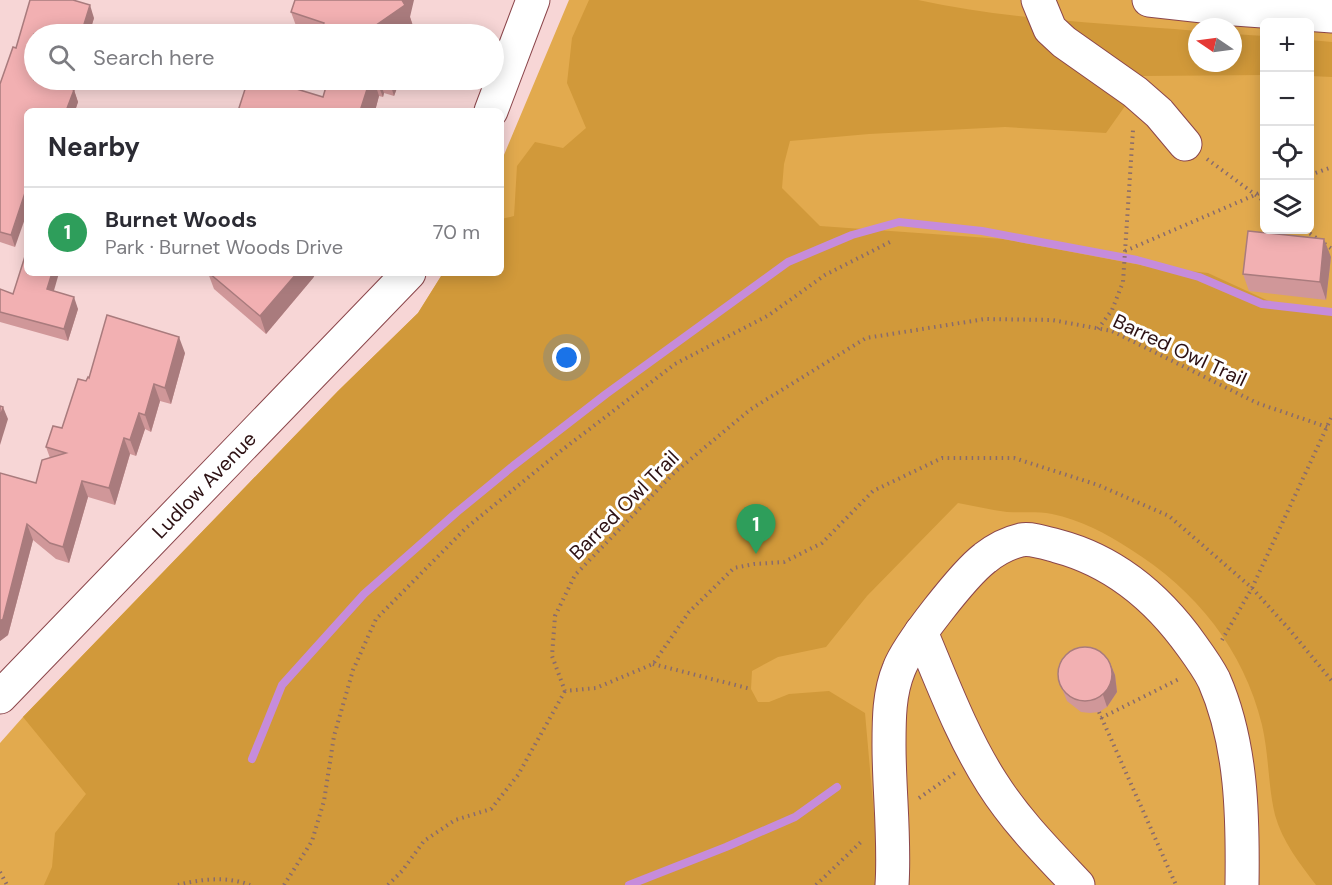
<!DOCTYPE html>
<meta charset="utf-8">
<style>
:root{--surface:#fff;--page:#f7f7f7;--text:#2b2b33;--muted:#7c7c81;--line:#e1e1e2;--accent:#3c8486}
body{margin:0;font-family:"DM Sans",sans-serif;background:var(--page);color:var(--text)}
.controls{position:absolute;right:18px;top:18px;display:grid;overflow:hidden;border-radius:9px;box-shadow:0 3px 15px #0003}
.controls button{width:54px;height:54px;display:grid;place-items:center;padding:0;border:0;border-bottom:2px solid var(--line);background:var(--surface);color:var(--text);font:30px sans-serif}
.compass{position:absolute;left:1188px;top:18px;width:54px;height:54px;border-radius:50%;background:var(--surface);box-shadow:0 3px 15px #0003;rotate:283deg}
.you{position:absolute;left:567px;top:358px;width:21px;height:21px;margin:-15px;border:4px solid #fff;border-radius:50%;background:#1a73e8;box-shadow:0 0 0 9px #1a73e833}
.badge{display:grid;place-items:center;width:39px;height:39px;border-radius:50%;background:var(--accent);color:#fff;font-size:20px;font-weight:700}
.pin{position:absolute;translate:-50% -50px;filter:drop-shadow(0 2px 3px #0008)}
.pin::after{content:'';position:absolute;top:32px;width:21px;height:18px;background:inherit;clip-path:polygon(0 0,100% 0,50% 100%)}
.list{margin:0;padding:0;list-style:none}
h2{display:flex;justify-content:space-between;align-items:center;height:78px;margin:0;padding:0 24px;font-size:26px}
h2 small{font-size:20px;font-weight:400;color:var(--muted)}
.list li{display:grid;grid-template-columns:39px 1fr auto;gap:18px;align-items:center;box-sizing:border-box;height:90px;padding:0 24px;border-top:2px solid var(--line)}
.list b{display:block;font-size:22px;white-space:nowrap}
.list p{margin:0;font-size:20px;white-space:nowrap;color:var(--muted)}
.list em{font-size:20px;font-style:normal;color:var(--muted)}
.icon{flex:none;width:33px;height:33px;fill:none;stroke:currentColor;stroke-width:2;stroke-linecap:round;stroke-linejoin:round}
.map{position:relative;flex:none;width:1332px;height:885px;overflow:hidden}
.search{position:absolute;background:var(--surface);box-shadow:0 3px 15px #0003;left:24px;top:24px;width:480px;height:66px;display:flex;align-items:center;gap:15px;box-sizing:border-box;padding:0 21px;border-radius:33px;color:var(--muted);font-size:22px}
.panel{position:absolute;background:var(--surface);box-shadow:0 3px 15px #0003;left:24px;top:108px;width:480px;height:168px;border-radius:9px}
.map>svg:first-child{display:block}
.green{fill:#e2aa4e;fill-rule:evenodd}
.forest{fill:#d1993a}
.lines{fill:none;stroke-linecap:round;stroke-linejoin:round}
.stream{stroke:#c68cdb;stroke-width:8}
.minor-casing{stroke:#8b464b;stroke-width:35}
.path{stroke:#896b6c;stroke-width:4;stroke-dasharray:1.5 4.5;stroke-linecap:butt}
.minor{stroke:#fff;stroke-width:33}
.wall{fill:#d09799}
.shaded-wall{fill:#a97b7d}
.building{fill:#f2b0b2;stroke:#a97b7d;stroke-width:1.5}
.labels{text-anchor:middle;dominant-baseline:central;stroke-width:6;stroke-linejoin:round;paint-order:stroke}
.street-label{font-size:20px;fill:#2d1113;stroke:#fff}
</style>
<div class="map">
<svg width="1332" height="885" viewBox="0 0 1332 885">
<rect width="100%" height="100%" fill="#f7d6d6"/>
<path class="green" d="M569 0H1332V885H0V743L23 717 338 391 418 313 443 273H501V162ZM1264 22H1310V230H1264ZM1197 27H1233V63H1197Z"/>
<g class="forest">
<path d="M589 0H918C1010 20 1104 23 1197 31V63H1233V34L1264 36V75L1143 76 1135 92 1106 133 1005 127 869 134 790 141 784 164 782 188 820 226 1003 239 1151 267 1208 273 1282 307 1332 309V885H1316C1300 864 1282 841 1275 815 1268 786 1269 755 1262 725 1244 650 1196 590 1130 549 1106 533 1080 520 1052 514 1037 511 1022 513 1007 512 991 510 974 506 958 503L867 596 826 647 778 657 752 671 751 689 758 702H769L789 694 829 691 865 713 879 871 878 885H44L52 867 55 833 86 794 23 717 338 391 418 313 443 273H501V219L514 216 517 166 535 142 563 148 586 128 567 83 572 38Z"/>
<polygon points="1310,40 1332,42 1332,77 1310,76"/>
</g>
<g class="lines">
<g class="stream">
<polyline points="252,759 282,685 364,594 457,512 513,466 606,394 788,262 852,235 899,222 982,231 1137,260 1199,277 1262,304 1332,312"/>
<polyline points="629,885 726,847 795,817 837,787"/>
</g>
<defs>
<g id="minor">
<polyline points="1038,0 1050,29 1064,42 1135,92 1159,113 1185,144"/>
<polyline points="1149,0 1221,8 1332,16"/>
<polyline points="491,111 533,0"/>
<path d="M921 632C943 684 962 736 992 783 1016 821 1048 853 1078 885"/>
<polyline points="0,697 409,273"/>
<path d="M892 885C895 839 889 791 889 745 889 719 889 693 899 669 908 645 964 574 985 558 995 550 1008 543 1021 540 1031 538 1046 543 1057 546 1114 561 1158 598 1192 646 1200 657 1208 668 1214 680 1242 744 1243 817 1242 885"/>
</g>
</defs>
<use href="#minor" class="minor-casing"/>
<g class="path">
<polyline points="1207,159 1264,201"/>
<polyline points="1310,175 1332,167"/>
<polyline points="1305,230 1332,249"/>
<polyline points="1125,251 1264,191"/>
<polyline points="1098,329 1112,310 1123,282 1133,130"/>
<polyline points="1327,427 1257,403 1112,331 1052,320 985,319 866,338 751,409 674,473 575,575 555,616 552,656 565,691 596,688 653,664 689,612 734,568 754,564 784,562 822,543 873,491 942,458 1014,458 1098,485 1169,516 1252,588 1289,629 1332,681"/>
<polyline points="1222,640 1252,588 1332,416"/>
<polyline points="653,664 751,689"/>
<polyline points="1099,712 1176,885"/>
<polyline points="1101,718 1181,678"/>
<polyline points="919,798 955,773"/>
<polyline points="0,872 7,885"/>
<path d="M178 885C200 879 228 876 250 885"/>
<polyline points="284,885 312,841 324,801 334,736 353,670 376,619 466,528 562,450 675,364 769,315 825,275 890,242"/>
<polyline points="388,885 402,871 424,841 455,820 491,809 518,775 565,691"/>
<polyline points="816,885 863,840"/>
</g>
<use href="#minor" class="minor"/>
</g>
<g class="wall">
<polygon points="291,12 410,17 413,26 401,34 299,34"/>
<polygon points="94,18 73,89 74,90 78,102 75,111 27,111 15,247 0,242 0,84 16,48"/>
<polygon points="328,80 400,80 394,96 384,93 383,97 379,96 375,111 238,111 323,97"/>
<polygon points="1331,257 1326,300 1249,291 1243,274"/>
<polygon points="208,273 316,273 313,278 266,334 214,289"/>
<polygon points="0,289 13,294 54,291 78,309 68,341 0,322"/>
<polygon points="185,353 171,404 160,401 151,432 145,429 136,456 130,454 115,505 88,497 69,563 56,559 33,540 8,635 0,641 36,483 50,458 46,447 62,428 86,381 89,378"/>
<polygon points="1110,663 1115,675 1117,692 1107,707 1099,712 1090,713 1081,712 1067,701 1059,681"/>
</g>
<g class="shaded-wall">
<polygon points="402,0 414,0 410,17 413,26 401,34 367,34 366,32"/>
<polygon points="90,5 94,18 89,34 81,34"/>
<polygon points="67,80 76,80 70,99 65,87"/>
<polygon points="370,80 374,80 379,96 375,111 360,111"/>
<polygon points="376,80 379,80 384,93 383,97"/>
<polygon points="389,80 400,80 394,96"/>
<polygon points="74,90 78,102 75,111 66,111"/>
<polygon points="27,187 27,213 15,247 11,235"/>
<polygon points="1324,239 1331,257 1326,300 1320,282"/>
<polygon points="52,273 59,273 51,301 47,289"/>
<polygon points="297,273 316,273 313,278 266,334 260,316"/>
<polygon points="74,297 78,309 68,341 64,329"/>
<polygon points="179,337 185,353 171,404 165,388"/>
<polygon points="154,384 160,401 151,432 145,415"/>
<polygon points="3,407 8,419 0,445 0,418"/>
<polygon points="139,413 145,429 136,456 130,440"/>
<polygon points="124,438 130,454 115,505 109,488"/>
<polygon points="82,481 88,497 69,563 63,547"/>
<polygon points="27,524 33,540 8,635 0,641 0,621"/>
<polygon points="1110,663 1115,675 1117,692 1107,707 1103,695"/>
</g>
<g class="building">
<polygon points="30,0 73,0 90,5 81,34 34,34 34,80 67,80 65,87 74,90 66,111 27,111 27,187 11,235 0,232 0,84 13,47 16,48"/>
<polygon points="295,0 402,0 405,5 366,32 376,34 320,34 324,23 291,12"/>
<polygon points="248,80 267,80 323,97 328,80 370,80 360,111 238,111"/>
<polygon points="1248,231 1324,239 1320,282 1243,274"/>
<polygon points="27,250 27,273 52,273 47,289 74,297 64,329 0,312 0,289 13,294"/>
<polygon points="209,273 297,273 260,316"/>
<polygon points="107,315 179,337 165,388 154,384 145,415 139,413 130,440 124,438 109,488 82,481 63,547 50,543 27,524 3,619 0,621 0,473 36,483 42,460 66,453 46,447 53,426 62,428 78,379 86,381 88,377 89,378"/>
<polygon points="0,406 3,407 0,418"/>
<circle cx="1085" cy="674" r="27"/>
</g>
<g class="labels">
<g class="street-label">
<text transform="translate(1180 350) rotate(25)">Barred Owl Trail</text>
<text transform="translate(204 485) rotate(-46)">Ludlow Avenue</text>
<text transform="translate(624 505) rotate(-45)">Barred Owl Trail</text>
</g>
</g>
</svg>
<div class="controls">
<button>+</button>
<button>−</button>
<button><svg class="icon" aria-label="locate" viewBox="0 0 24 24"><circle cx="12" cy="12" r="6"/><path d="M12 2v4M12 18v4M2 12h4M18 12h4"/></svg></button>
<button><svg class="icon" aria-label="layers" viewBox="0 0 24 24"><path d="M12 4l9 5-9 5-9-5zM3 14l9 5 9-5"/></svg></button>
</div>
<svg class="compass" viewBox="-18 -18 36 36"><path d="M0-13l5 13h-10z" fill="#e53935"/><path d="M0 13l5-13h-10z" fill="#7c7c81"/></svg>
<div class="you"></div>
<div class="pin badge" style="left:756px;top:554px;background:#2e9e5b">1</div>
<div class="search"><svg class="icon" aria-label="search" viewBox="0 0 24 24"><circle cx="10" cy="10" r="6"/><path d="M15 15l6 6"/></svg>Search here</div>
<section class="panel">
<h2>Nearby<small></small></h2>
<ul class="list">
<li><span class="badge" style="background:#2e9e5b">1</span><div><b>Burnet Woods</b><p>Park · Burnet Woods Drive</p></div><em>70 m</em></li>
</ul>
</section>
</div>
